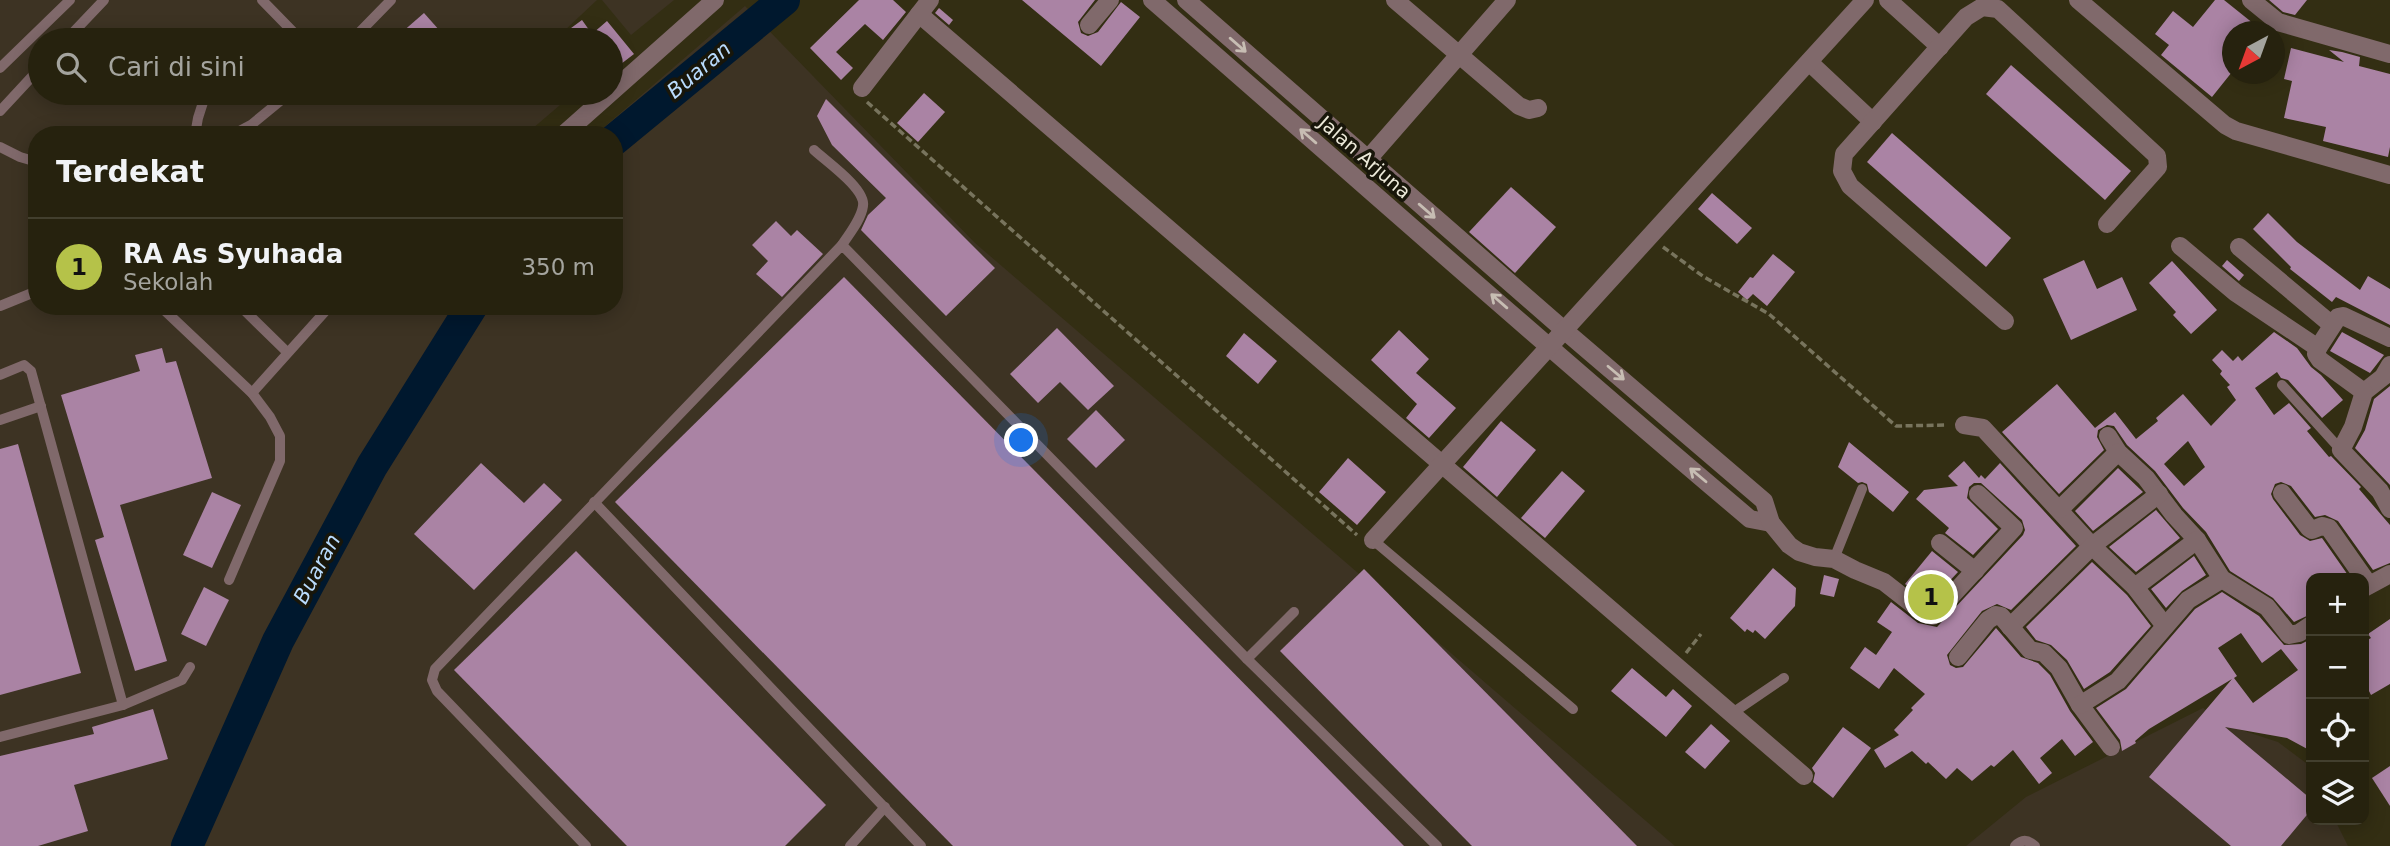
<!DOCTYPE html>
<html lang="id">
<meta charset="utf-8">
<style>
:root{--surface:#26220e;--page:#322f1c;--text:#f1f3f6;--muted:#a4a49e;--line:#423f2e;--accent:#b5c249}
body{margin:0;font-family:"DejaVu Sans",sans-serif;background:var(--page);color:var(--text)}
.controls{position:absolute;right:21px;bottom:21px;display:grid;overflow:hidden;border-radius:14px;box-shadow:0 4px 18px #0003}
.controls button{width:63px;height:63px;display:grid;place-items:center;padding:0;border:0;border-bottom:2px solid var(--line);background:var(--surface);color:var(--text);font:35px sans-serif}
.compass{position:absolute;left:2222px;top:21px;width:63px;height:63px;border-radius:50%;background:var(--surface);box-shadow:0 4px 18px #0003;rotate:221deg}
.you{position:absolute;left:1022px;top:441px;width:24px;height:24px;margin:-18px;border:5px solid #fff;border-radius:50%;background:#1a73e8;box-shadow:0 0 0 10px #1a73e833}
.badge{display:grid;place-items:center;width:46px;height:46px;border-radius:50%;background:var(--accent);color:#111;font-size:23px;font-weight:700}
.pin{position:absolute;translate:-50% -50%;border:4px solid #fff;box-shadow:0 2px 7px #0006}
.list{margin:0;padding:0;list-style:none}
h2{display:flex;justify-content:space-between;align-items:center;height:91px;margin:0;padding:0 28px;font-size:30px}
h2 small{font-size:23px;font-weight:400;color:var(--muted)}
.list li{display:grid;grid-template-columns:46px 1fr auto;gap:21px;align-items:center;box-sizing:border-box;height:98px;padding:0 28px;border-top:2px solid var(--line)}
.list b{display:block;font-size:26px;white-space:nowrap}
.list p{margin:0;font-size:23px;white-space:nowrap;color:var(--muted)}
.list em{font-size:23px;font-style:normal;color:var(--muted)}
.icon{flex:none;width:38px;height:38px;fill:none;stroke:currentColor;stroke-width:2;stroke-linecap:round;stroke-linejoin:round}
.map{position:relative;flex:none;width:2390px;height:846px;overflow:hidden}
.search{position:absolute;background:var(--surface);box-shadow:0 4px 18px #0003;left:28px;top:28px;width:595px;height:77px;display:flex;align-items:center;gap:18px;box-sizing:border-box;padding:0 24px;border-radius:38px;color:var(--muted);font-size:26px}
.panel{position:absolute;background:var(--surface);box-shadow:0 4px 18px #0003;left:28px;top:126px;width:595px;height:189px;border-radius:28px}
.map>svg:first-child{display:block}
.industrial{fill:#3d3323}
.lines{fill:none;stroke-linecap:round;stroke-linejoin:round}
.river{stroke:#00182e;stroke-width:32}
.building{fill:#aa83a4;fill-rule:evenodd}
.path{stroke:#78745d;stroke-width:3.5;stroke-dasharray:7 3.5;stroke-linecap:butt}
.service{stroke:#80696b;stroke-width:10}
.minor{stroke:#80696b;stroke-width:18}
.oneway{stroke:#c7bdb3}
.labels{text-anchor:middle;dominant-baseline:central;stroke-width:7;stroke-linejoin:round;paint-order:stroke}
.street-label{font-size:19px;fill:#edeada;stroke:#18160a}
.water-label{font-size:21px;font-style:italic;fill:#b9dbfc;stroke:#18160a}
</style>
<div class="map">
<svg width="2390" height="846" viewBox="0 0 2390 846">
<rect width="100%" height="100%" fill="#332e13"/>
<g class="industrial">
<polygon points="0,0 597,0 564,31 568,40 40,40 40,93 574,93 525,135 37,135 37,306 614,306 614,135 595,135 745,6 975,243 1675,846 0,846"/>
<polygon points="602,0 674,0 631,35"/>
<polygon points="2203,708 2235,728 2278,742 2310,766 2311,820 2335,820 2348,846 1966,846 2026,797"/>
</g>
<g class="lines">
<g class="river">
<polyline points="614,140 784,0"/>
<polyline points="187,846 278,641 372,466 472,306"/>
</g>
</g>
<g class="building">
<polygon points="859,0 893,0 906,12 883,40 865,24 836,52 853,68 841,80 810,48"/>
<polygon points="1022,0 1095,0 1078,22 1081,33 1088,36 1098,32 1121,2 1140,17 1101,66"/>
<polygon points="2215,0 2224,0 2264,32 2232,32 2232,72 2212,97 2161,55 2169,45 2155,34 2173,11 2193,27"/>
<polygon points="2269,0 2307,0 2295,15 2283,12"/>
<polygon points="939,8 953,20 949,25 935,13"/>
<polygon points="424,13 448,40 393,40"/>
<polygon points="582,20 592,34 607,21 634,54 621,64 611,51 611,40 573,40 567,31"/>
<polygon points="2291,48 2344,62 2329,50 2342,52 2360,57 2359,66 2390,74 2390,147 2388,157 2323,141 2326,127 2284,118 2292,81 2284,79"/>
<polygon points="2011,65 2131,171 2105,200 1986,94"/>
<polygon points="924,93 945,112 918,142 897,123"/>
<polygon points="826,99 995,268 946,316 861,230 868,215 886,198 832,145 817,116"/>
<polygon points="1892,133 2011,238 1986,267 1867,162"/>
<polygon points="1511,187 1556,227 1515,273 1469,232"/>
<polygon points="1712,193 1752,228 1737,244 1698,209"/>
<polygon points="2268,213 2297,242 2360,290 2368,276 2390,289 2390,325 2336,297 2332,302 2290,269 2291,267 2253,229"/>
<polygon points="776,221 791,236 797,230 823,254 782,297 756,274 768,261 752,245"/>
<polygon points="1773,254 1795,272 1767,306 1753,294 1747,300 1738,292 1750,277 1753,278"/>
<polygon points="2084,260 2097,289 2122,277 2137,310 2071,340 2043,279"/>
<polygon points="2227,260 2244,275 2239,281 2222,266"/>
<polygon points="2172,261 2217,310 2191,334 2173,315 2176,312 2149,283"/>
<polygon points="844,277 1404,846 953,846 615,502"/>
<polygon points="1057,328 1114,386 1088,410 1060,382 1038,403 1010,374"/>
<polygon points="1399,330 1429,359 1416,373 1456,408 1429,438 1406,418 1417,404 1371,360"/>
<path d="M2274 332 2297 348 2311 367 2321 375 2343 400 2322 418 2288 380 2281 378 2277 372 2255 388 2274 415 2289 403 2311 428 2307 431 2329 457 2331 456 2361 487 2359 489 2390 525V563L2373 570 2338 521 2325 515 2315 517 2291 486 2281 482 2275 484 2271 494 2273 499 2300 535 2310 541 2322 538 2350 578H2311V614L2294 622 2273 598 2230 571 2206 532 2183 508 2155 471 2127 445 2114 426 2107 425 2098 430 2097 437 2104 450 2059 494 2002 432 2057 384 2095 428 2115 412 2136 439 2158 421 2156 418 2183 394 2211 426 2236 400 2227 387 2230 385 2220 374 2222 371 2212 360 2222 350 2233 361 2238 356 2242 361ZM2188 441 2205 467 2184 486 2164 464Z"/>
<polygon points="2342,332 2384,355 2370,373 2330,351"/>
<polygon points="1244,333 1277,361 1258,384 1226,356"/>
<polygon points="162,348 166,363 176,361 212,478 120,505 167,661 135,671 95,540 104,537 61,395 140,371 135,355"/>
<polygon points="2390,386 2390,485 2355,448 2365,430 2374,399"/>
<polygon points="1096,410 1125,440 1096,468 1067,439"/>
<polygon points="1501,421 1536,450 1497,497 1463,467"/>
<polygon points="1849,442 1909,492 1893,512 1869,492 1867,484 1862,482 1858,483 1838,467"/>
<polygon points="18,444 81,673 0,695 0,449"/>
<polygon points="1348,458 1386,492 1357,525 1319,492"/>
<polygon points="1964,461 1979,478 1981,475 1985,479 2000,463 2076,546 2011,610 1997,604 1982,611 1947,655 1950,665 1956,668 1963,667 1996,628 2021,657 2038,663 2050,675 2070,711 2093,742 2075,756 2062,739 2040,758 2052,773 2039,784 2013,750 1994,767 1991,765 1972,781 1957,768 1946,779 1928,762 1926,764 1912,751 1885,768 1874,750 1899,735 1894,730 1913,710 1911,708 1925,694 1894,668 1879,689 1850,668 1865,647 1876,655 1892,632 1877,622 1891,602 1918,623 1937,627 2023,535 2025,530 2022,520 1981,483 1974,483 1969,487 1967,498 1998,529 1973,555 1945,533 1949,528 1916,499 1924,490 1958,486 1948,476"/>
<polygon points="481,463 524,503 544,483 562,500 474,590 414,534"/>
<polygon points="2118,468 2143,492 2093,531 2075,511"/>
<polygon points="1562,471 1585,491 1545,538 1521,518"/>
<polygon points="212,492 241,505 212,568 183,555"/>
<polygon points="2156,510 2180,538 2136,572 2109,547"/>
<polygon points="576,551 826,805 785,846 627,846 454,670"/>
<polygon points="1932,551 1958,572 1929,603 1905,584"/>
<polygon points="2194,556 2206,575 2182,591 2166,608 2151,589"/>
<polygon points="2092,562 2127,595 2151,626 2110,672 2084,689 2067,660 2051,645 2036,640 2026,627"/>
<polygon points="1773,568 1796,588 1795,606 1765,639 1755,630 1753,633 1747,629 1745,632 1730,618"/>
<polygon points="1364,569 1637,846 1472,846 1280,651"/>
<polygon points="1824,575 1839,579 1834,597 1820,594"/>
<polygon points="204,587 229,600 206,646 181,634"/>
<path d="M2222 592 2259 616 2284 645 2301 644 2309 640 2311 643V751L2287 738 2225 727 2311 799V810L2281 846H2231L2149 777 2232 679 2149 729 2135 741 2136 743 2122 751 2120 740 2096 708 2126 689 2195 609ZM2241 633 2262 663 2281 649 2298 670 2253 703 2234 678 2237 676 2218 648Z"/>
<polygon points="2390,619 2390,684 2371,695 2364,681 2364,642 2371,638 2368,634"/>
<polygon points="1632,668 1666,697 1673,689 1692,706 1666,737 1611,691"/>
<polygon points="153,709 168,759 74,785 88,831 38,846 0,846 0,756 94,734 92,727"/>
<polygon points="1711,724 1730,741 1705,769 1685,752"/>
<polygon points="1843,727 1871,748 1833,798 1813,782 1815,773 1812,768"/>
<polygon points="2390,766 2390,806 2372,778"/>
</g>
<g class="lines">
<g class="path">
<polyline points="867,102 1357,535"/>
<polyline points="1663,247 1704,277 1769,314 1896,426 1947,425"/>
<polyline points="1686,653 1701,634"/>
</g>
<g class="service">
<polyline points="262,0 301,40"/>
<polyline points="66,40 104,0"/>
<polyline points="352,40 391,0"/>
<polyline points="0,68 70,0"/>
<polyline points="0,111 40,68"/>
<polyline points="195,135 198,118 206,93"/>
<polyline points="232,135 251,125 290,93"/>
<polyline points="0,147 20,157 37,162"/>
<path d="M814 150C827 162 866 189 863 206 861 220 849 234 842 245"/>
<polyline points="0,306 37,291"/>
<polyline points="160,306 252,393 270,417 280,436 280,461 229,580"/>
<polyline points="240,306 287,352"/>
<polyline points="0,375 24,365 31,371 123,705"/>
<polyline points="2282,385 2341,450"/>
<polyline points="252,393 330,306"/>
<polyline points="0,420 41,406"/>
<polyline points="594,502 921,846"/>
<polyline points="1373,540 1573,709"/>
<polyline points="1834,559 1862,489"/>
<polyline points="1247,659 1294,612"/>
<polyline points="1731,714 1784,678"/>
<polyline points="0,737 123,705 182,680 190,667"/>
<polyline points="586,846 437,691 432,680 435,669 842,245 1247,659 1437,846"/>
<polyline points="850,846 885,807"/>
<path d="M2015 846C2022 839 2027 839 2035 846"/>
</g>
<g class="minor">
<path d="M1152 0C1351 173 1548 349 1750 519L1771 523"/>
<polyline points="1186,0 1564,330 1764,501 1771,523 1789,545 1799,552 1815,557 1834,559 1855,570 1884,582 1925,614 1933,616 2014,528 1978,494"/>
<polyline points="1395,0 1519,106 1529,110 1538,108"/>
<polyline points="1888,0 1940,47"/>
<polyline points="2078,0 2225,125 2236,131 2390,175"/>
<polyline points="2251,0 2278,22 2390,54"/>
<polyline points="919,14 1804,776"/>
<polyline points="1089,25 1110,0"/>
<polyline points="1809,62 1873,122"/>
<polyline points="862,88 930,0"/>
<polyline points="563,135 715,0"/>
<polyline points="1368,159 1507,0"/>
<polyline points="2180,246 2236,293 2318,348"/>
<polyline points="2239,247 2332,325"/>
<polyline points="2005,321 1850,186 1842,171 1844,154 1966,17 1982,7 1998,9 2157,156 2158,167 2107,224"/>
<polyline points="2390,365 2383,377 2364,392 2353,427 2341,450 2380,491 2390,509"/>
<polyline points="2364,392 2320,360 2316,354 2318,348 2338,317 2343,316 2390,338"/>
<polyline points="1964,425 1983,428 2092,546 2135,587 2165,626"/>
<polyline points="2108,436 2118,452 2146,478 2174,515 2197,540 2222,579 2267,607 2289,635 2299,633 2311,625"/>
<polyline points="2282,493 2309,528 2312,530 2322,526 2329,528 2369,585"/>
<polyline points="2060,509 2118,452"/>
<polyline points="1373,540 1865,0"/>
<polyline points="1940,543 1975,571"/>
<polyline points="2135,587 2197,540"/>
<polyline points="2364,588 2390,574"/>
<polyline points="2010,627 2092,546 2159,494"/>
<polyline points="1958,657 1988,620 1996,615 2001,616 2030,650 2044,653 2059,668 2080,705 2111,747"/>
<polyline points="2080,705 2118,681 2188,600 2222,579"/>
</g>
</g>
<defs><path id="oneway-shaft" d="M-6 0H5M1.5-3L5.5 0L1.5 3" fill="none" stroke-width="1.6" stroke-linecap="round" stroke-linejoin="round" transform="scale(1.75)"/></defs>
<g class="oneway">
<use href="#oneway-shaft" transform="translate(1238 45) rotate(41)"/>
<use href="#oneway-shaft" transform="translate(1308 136) rotate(-139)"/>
<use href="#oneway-shaft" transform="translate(1427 211) rotate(41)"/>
<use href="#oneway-shaft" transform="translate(1499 301) rotate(-139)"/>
<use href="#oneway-shaft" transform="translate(1616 373) rotate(40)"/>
<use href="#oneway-shaft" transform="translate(1698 475) rotate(-140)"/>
</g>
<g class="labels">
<g class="street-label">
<text transform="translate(1365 157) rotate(41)">Jalan Arjuna</text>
</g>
<g class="water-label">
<text transform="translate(699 70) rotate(-40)">Buaran</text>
<text transform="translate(317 569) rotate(-62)">Buaran</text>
</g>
</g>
</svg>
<div class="controls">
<button>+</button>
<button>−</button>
<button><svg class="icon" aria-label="locate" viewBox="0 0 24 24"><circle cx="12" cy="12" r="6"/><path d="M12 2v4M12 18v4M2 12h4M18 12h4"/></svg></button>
<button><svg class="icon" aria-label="layers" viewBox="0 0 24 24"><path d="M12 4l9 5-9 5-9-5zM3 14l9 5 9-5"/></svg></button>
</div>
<svg class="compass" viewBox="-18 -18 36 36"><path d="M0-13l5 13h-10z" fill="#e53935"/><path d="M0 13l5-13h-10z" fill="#a4a49e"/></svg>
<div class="you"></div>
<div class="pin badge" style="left:1931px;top:597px">1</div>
<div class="search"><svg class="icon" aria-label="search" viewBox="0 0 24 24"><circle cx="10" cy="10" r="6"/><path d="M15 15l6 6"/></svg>Cari di sini</div>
<section class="panel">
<h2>Terdekat<small></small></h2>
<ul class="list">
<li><span class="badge">1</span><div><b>RA As Syuhada</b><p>Sekolah</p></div><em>350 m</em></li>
</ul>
</section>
</div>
